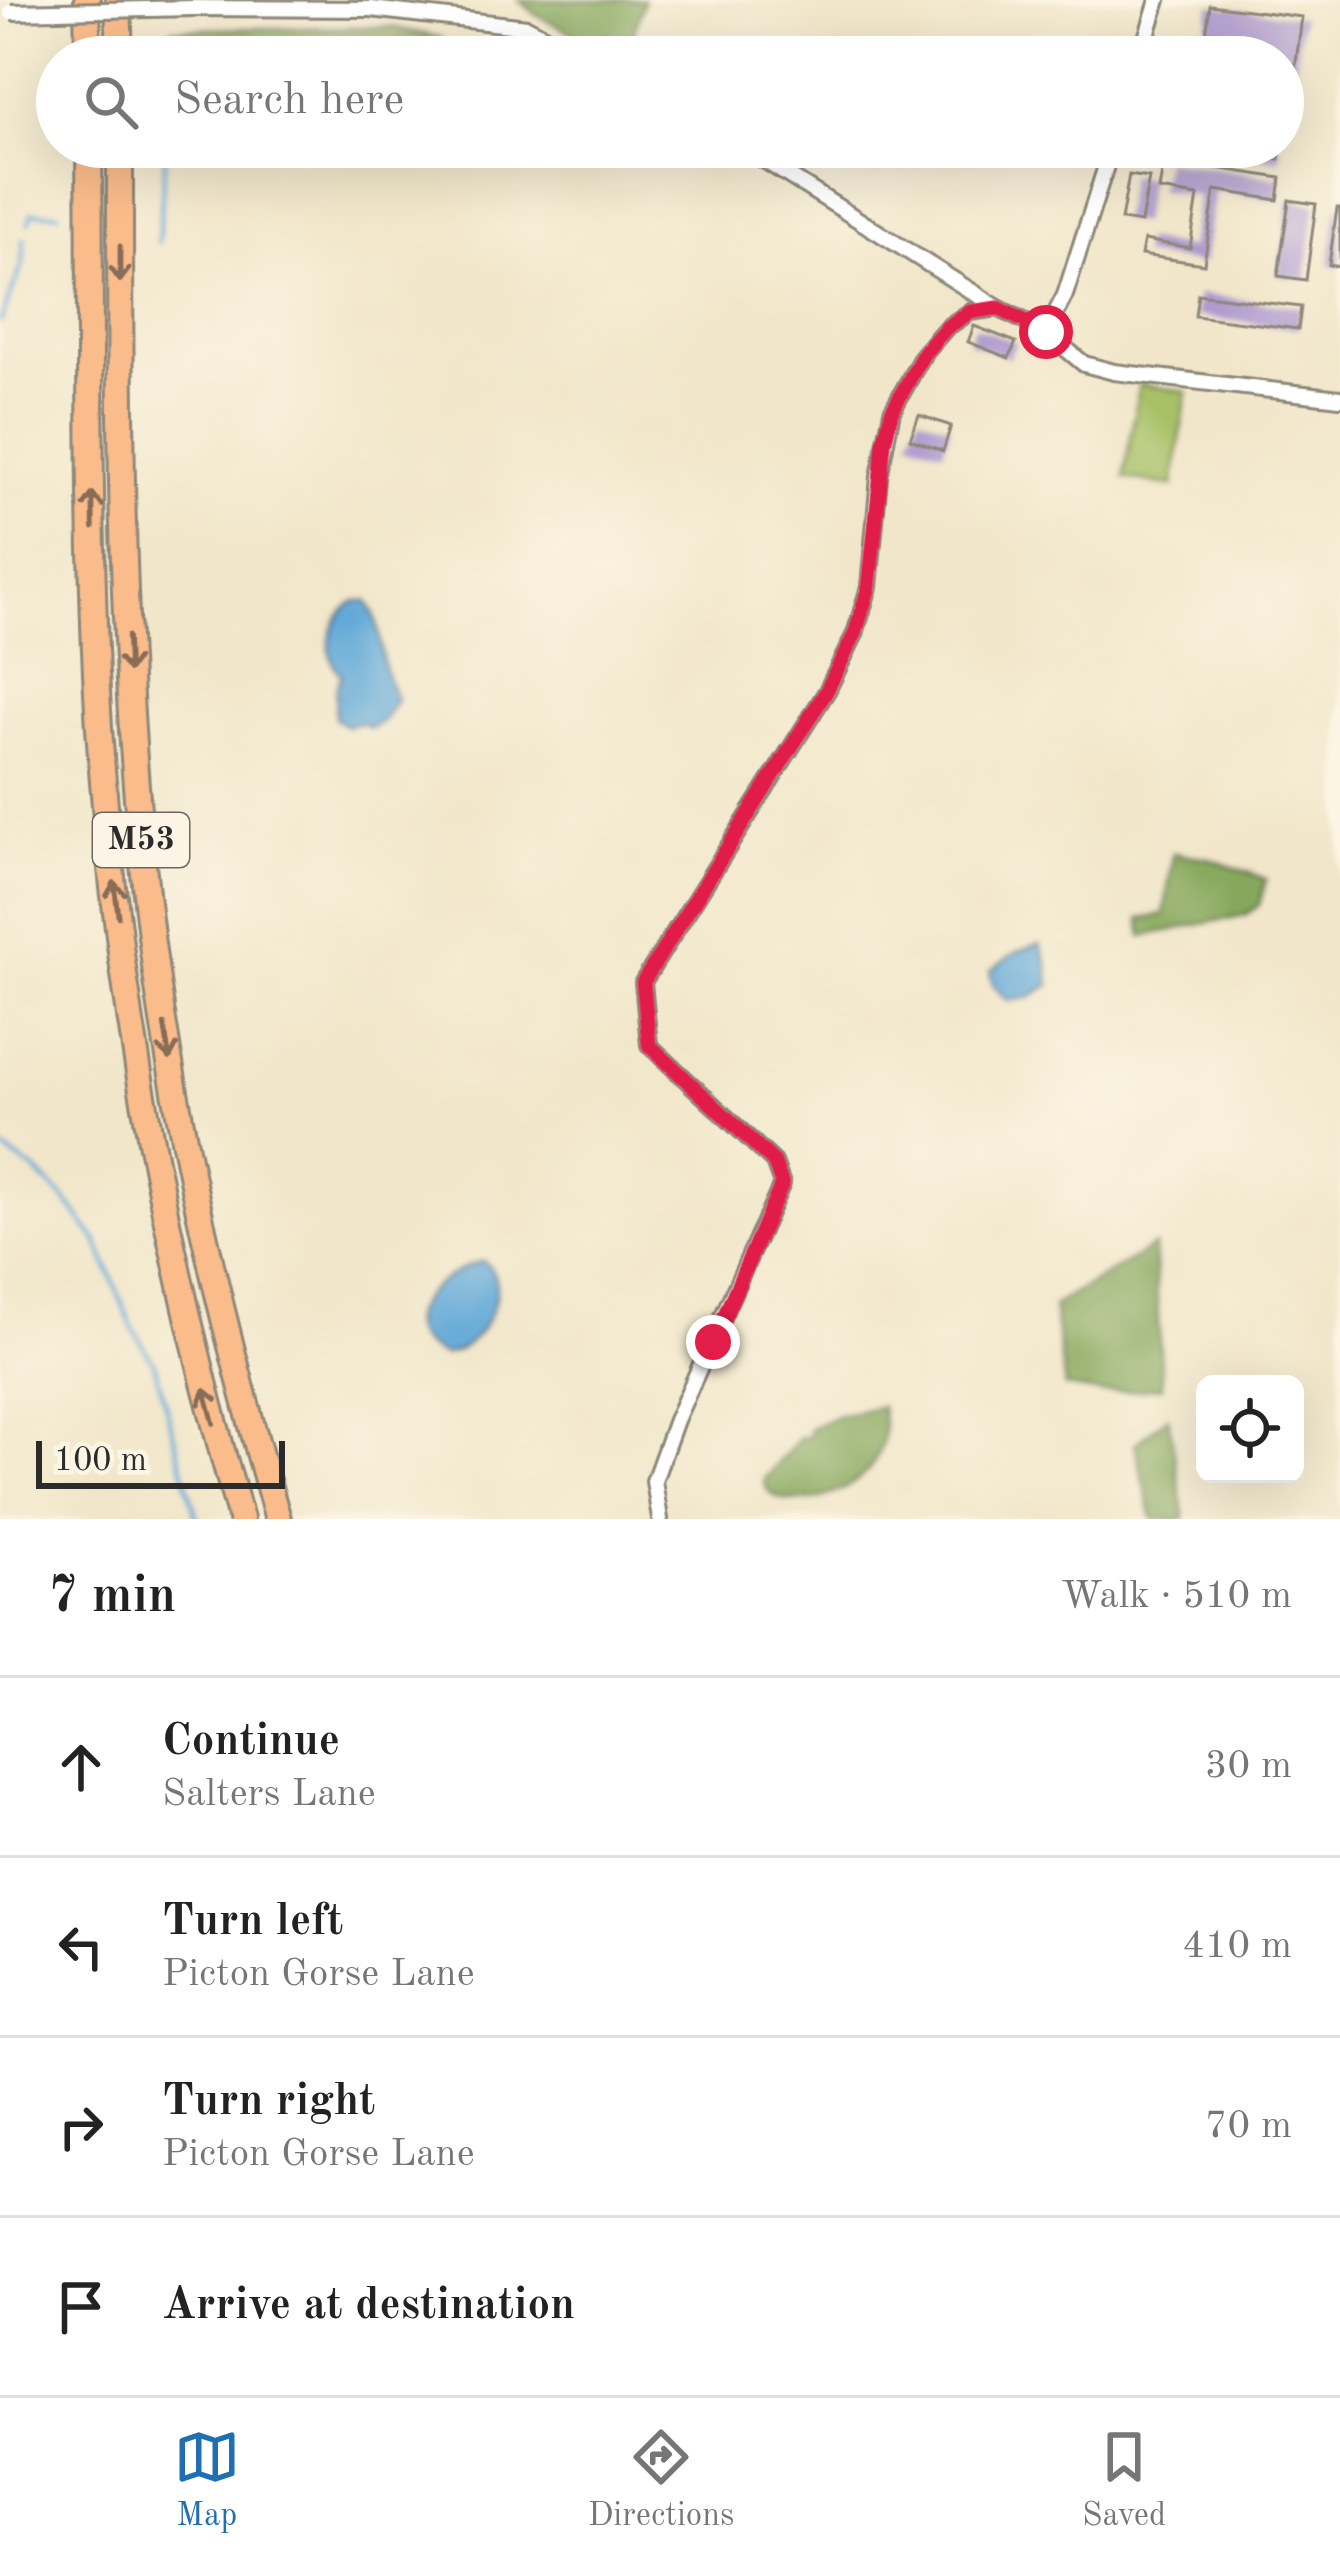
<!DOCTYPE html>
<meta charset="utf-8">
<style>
:root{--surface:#fff;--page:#f2f2f2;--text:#222;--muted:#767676;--line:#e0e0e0;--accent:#1f6fb2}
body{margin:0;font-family:"Old Standard TT",serif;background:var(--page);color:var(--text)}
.controls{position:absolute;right:36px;bottom:36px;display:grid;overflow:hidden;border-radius:18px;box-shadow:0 12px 48px #0002}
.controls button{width:108px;height:108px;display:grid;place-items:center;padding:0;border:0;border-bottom:3px solid var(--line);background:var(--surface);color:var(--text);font:60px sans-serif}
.scale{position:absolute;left:36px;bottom:30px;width:249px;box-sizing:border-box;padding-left:12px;border:6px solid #2b2b2b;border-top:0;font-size:33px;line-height:42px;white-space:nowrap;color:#2b2b2b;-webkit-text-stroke:9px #fcf5e5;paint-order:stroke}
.stop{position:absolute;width:36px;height:36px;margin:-27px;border:9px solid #e11d48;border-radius:50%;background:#fff}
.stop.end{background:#e11d48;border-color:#fff;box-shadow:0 3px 12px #0008}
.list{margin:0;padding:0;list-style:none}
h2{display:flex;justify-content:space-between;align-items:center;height:156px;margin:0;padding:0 48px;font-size:51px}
h2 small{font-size:39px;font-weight:400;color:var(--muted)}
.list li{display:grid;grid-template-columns:78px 1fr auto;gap:36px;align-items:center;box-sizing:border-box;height:180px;padding:0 48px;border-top:3px solid var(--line)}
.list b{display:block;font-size:45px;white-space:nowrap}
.list p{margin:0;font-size:39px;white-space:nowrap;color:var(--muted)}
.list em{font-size:39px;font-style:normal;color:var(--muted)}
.icon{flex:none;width:66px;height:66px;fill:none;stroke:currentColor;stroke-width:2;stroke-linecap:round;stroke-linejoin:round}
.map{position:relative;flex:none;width:1340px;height:1519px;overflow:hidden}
.search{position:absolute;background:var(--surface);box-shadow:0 12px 48px #0002;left:36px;right:36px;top:36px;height:132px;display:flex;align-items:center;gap:30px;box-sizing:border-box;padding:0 42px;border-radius:66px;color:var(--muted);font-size:45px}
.sheet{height:876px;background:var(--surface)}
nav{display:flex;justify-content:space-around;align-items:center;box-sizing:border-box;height:168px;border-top:3px solid var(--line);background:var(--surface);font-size:33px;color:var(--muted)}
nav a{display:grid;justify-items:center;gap:6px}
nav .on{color:var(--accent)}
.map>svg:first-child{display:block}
.green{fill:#a8c167;stroke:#6a7649;stroke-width:3}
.forest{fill:#86a75c;stroke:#586944;stroke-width:3}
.water{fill:#61a8d8;stroke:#466a82;stroke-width:3}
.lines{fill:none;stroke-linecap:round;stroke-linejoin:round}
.stream{stroke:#61a8d8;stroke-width:4.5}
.building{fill:#af9bcf}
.street-casing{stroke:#8e887a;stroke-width:20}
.highway-casing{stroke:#8e887a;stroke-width:30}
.street{stroke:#fff;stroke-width:14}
.highway{stroke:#fabc8b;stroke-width:24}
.street-bridge-casing{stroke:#8e887a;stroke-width:20;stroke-linecap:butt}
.street-bridge{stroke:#fff;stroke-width:14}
.oneway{stroke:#886c56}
.route{stroke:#e11d48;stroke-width:15}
.labels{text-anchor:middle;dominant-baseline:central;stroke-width:9;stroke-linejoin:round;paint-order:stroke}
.shield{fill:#fcf5e5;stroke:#6a6863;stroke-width:3}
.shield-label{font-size:33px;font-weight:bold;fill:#2b2b2b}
</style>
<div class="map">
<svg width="1340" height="1519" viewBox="0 0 1340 1519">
<rect width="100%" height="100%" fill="#fcf5e5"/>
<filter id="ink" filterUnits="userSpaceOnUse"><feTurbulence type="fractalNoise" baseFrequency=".00833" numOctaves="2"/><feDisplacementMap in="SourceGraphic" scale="24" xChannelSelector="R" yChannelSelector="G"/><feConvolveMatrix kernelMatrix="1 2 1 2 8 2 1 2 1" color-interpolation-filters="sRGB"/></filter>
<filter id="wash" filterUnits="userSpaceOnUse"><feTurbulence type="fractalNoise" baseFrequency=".004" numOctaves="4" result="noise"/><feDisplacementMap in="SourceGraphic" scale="48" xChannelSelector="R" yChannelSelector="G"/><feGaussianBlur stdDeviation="2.7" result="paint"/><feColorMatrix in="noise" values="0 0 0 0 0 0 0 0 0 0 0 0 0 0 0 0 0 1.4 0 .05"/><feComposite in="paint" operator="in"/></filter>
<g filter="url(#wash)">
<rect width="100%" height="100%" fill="#f1e6c9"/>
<polygon class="green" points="1139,384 1187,392 1173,486 1124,478"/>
<g class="forest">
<polygon points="519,0 644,0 626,57 620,57 538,16"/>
<polygon points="392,27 442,38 322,41 191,57 188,51 176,52 175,57 155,57 172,29"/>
<polygon points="1173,853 1208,858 1266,879 1259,905 1245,915 1143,936 1140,919 1164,915"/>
<polygon points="1154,1246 1162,1387 1102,1393 1065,1387 1053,1306"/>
<path d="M881 1406C882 1415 884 1426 883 1435 876 1503 766 1519 764 1479L799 1438 808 1437 810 1428 837 1416Z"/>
<polygon points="1168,1416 1185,1519 1153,1519 1135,1444"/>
</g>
<g class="water">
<path d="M356 601H367C382 623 378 646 385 670 387 680 392 690 396 699 390 713 384 724 369 728L361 723 346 726 335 719 336 688 342 675C320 652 330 616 356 601Z"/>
<polygon points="1040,944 1048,965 1050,985 1028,998 1008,1001 993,985 990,971 1017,952"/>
<path d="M483 1261C512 1282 487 1331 463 1348 457 1352 450 1353 443 1355 373 1326 440 1273 483 1261Z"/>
</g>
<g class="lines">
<g class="stream">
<polyline points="29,223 32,213 59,213"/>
<polyline points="158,243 166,147"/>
<polyline points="0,322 23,264 24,239"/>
<polyline points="0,1147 34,1170 66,1200 97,1241 132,1327 154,1363 197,1519"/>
</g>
</g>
<g id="blocks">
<g class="building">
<polygon points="1210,5 1302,17 1293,85 1283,84 1283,57 1203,57"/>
<polygon points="1227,147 1281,147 1279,160 1226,152"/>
<polygon points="1164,160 1281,178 1278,200 1215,190 1204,264 1141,255 1144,240 1190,248 1198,196 1159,190"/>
<polygon points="1129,175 1149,178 1141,223 1121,220"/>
<polygon points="1289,200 1316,204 1306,280 1278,276"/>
<polygon points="1337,208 1340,208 1340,267 1329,265"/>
<polygon points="1198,294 1301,307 1298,329 1195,316"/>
<polygon points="974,326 1016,342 1009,358 968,342"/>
<polygon points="919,415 951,426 943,451 910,439"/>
</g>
</g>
</g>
<g filter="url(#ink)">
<use href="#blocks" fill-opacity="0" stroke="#8e887a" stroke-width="3"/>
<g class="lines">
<defs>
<g id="street">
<polyline points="195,8 371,9 527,27 584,57"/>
<polyline points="1140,57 1158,0"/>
<polyline points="743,147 998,308 1046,332 1084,364 1114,372 1340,398"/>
<polyline points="1046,332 1065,295 1112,147"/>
<polyline points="660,1519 654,1481 676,1420 782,1184 774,1162 649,1045 643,982 827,691 855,634 869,587 879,477 892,411 924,353 946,328 970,312 998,308"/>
</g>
<g id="highway">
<polyline points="87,0 88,57"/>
<polyline points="118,0 120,57"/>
<path d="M89 147C91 322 88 498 96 673 109 958 162 1245 241 1519"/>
<path d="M120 147C120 383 119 619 142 854 163 1080 215 1301 278 1519"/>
</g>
</defs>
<use href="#street" class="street-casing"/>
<use href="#highway" class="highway-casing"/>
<use href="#street" class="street"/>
<use href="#highway" class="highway"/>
<defs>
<polyline id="street-bridge" points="11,12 195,8"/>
</defs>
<use href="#street-bridge" class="street-bridge-casing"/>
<use href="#street-bridge" class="street-bridge"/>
</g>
<defs><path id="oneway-shaft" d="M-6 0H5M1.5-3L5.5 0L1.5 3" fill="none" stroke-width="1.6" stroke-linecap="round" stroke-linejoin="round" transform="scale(3)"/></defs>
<g class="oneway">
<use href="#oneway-shaft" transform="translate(120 264) rotate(90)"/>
<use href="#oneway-shaft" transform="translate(93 510) rotate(-91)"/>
<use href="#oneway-shaft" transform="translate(128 654) rotate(88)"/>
<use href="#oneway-shaft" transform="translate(116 899) rotate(-97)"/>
<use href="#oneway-shaft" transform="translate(167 1042) rotate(81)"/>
<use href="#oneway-shaft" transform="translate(209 1406) rotate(-105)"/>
</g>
</g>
<g class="lines" filter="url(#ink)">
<polyline class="route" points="713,1342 782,1184 774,1162 649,1045 643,982 826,692 855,634 869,587 884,443 892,411 924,353 946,328 970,312 998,308 1046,332"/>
</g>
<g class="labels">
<rect class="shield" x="93" y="813" width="96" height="54" rx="9"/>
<g class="shield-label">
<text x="141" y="840">M53</text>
</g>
</g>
</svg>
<div class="controls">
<button><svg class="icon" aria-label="locate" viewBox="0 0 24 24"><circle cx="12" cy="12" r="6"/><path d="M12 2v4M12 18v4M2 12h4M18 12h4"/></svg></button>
</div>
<div class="scale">100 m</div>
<div class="stop" style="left:1046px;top:332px"></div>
<div class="stop end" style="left:713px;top:1342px"></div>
<div class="search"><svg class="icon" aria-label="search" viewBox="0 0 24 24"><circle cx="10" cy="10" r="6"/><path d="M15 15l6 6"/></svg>Search here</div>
</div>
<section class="sheet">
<h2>7 min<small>Walk · 510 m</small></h2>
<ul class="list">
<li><svg class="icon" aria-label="ahead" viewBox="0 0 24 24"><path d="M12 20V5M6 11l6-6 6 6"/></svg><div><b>Continue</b><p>Salters Lane</p></div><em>30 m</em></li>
<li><svg class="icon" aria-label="left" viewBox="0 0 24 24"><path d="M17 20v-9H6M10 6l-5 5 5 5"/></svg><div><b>Turn left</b><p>Picton Gorse Lane</p></div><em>410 m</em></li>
<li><svg class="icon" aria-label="right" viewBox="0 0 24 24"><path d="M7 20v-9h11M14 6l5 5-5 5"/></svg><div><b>Turn right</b><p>Picton Gorse Lane</p></div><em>70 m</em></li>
<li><svg class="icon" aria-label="arrive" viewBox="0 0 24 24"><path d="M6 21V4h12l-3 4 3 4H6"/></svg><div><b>Arrive at destination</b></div></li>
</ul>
</section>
<nav>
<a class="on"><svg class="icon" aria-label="map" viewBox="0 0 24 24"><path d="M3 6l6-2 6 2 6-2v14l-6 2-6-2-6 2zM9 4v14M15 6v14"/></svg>Map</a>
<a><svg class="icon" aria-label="directions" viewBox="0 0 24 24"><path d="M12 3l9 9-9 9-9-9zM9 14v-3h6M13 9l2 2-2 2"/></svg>Directions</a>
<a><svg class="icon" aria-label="saved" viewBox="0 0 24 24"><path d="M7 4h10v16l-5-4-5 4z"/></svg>Saved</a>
</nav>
